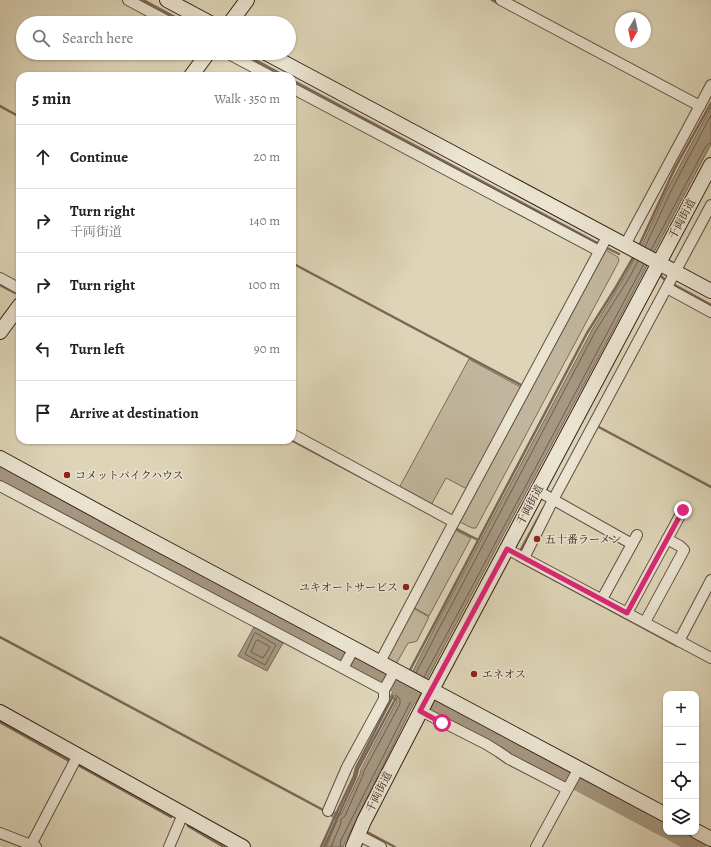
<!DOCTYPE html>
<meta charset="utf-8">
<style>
:root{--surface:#fff;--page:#f2f2f2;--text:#202124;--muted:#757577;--line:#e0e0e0}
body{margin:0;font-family:Alegreya,"Noto Serif JP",serif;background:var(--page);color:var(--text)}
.controls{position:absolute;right:12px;bottom:12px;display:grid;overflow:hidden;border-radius:8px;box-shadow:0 1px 3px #0004}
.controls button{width:36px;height:36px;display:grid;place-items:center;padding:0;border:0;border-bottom:1px solid var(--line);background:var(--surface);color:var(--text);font:20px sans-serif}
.compass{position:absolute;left:615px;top:12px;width:36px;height:36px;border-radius:50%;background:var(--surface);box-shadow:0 1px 3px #0004;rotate:189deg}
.stop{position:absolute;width:12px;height:12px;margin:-9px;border:3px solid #db2777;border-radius:50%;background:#fff}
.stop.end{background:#db2777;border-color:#fff;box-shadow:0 1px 4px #0008}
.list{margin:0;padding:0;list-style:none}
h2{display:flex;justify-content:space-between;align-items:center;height:52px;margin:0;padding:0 16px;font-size:17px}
h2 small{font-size:13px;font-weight:400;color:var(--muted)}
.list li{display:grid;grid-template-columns:26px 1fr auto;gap:12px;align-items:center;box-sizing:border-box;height:64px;padding:0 16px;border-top:1px solid var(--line)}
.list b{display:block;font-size:15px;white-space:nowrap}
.list p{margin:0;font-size:13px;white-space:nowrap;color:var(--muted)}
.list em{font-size:13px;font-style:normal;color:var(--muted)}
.icon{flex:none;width:22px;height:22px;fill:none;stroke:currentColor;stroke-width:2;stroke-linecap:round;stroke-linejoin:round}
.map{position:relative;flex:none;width:711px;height:847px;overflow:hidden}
.search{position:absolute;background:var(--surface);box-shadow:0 1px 3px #0004;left:16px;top:16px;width:280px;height:44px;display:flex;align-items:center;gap:10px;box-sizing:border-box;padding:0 14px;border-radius:22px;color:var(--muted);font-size:15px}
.panel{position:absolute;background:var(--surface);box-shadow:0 1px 3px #0004;left:16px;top:72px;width:280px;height:372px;border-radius:12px}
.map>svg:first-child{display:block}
.green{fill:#c1b69d;stroke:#7c6b5a}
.water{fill:#a59781;stroke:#796757}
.pier{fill:#ded5b8}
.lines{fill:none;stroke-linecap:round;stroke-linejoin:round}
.shore{stroke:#6e5c4c;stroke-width:1}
.stream{stroke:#796757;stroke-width:2.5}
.river{stroke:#a59781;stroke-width:16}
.street-casing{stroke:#604d3f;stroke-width:12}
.secondary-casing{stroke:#362017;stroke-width:16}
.street{stroke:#eae4d1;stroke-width:10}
.secondary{stroke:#eae4d1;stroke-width:14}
.route{stroke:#db2777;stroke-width:5}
.poi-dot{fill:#8f2418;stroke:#eae4d1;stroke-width:1.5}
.labels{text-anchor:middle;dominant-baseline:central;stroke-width:3;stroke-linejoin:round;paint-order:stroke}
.street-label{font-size:11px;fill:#362017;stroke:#eae4d1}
.poi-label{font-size:11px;fill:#362017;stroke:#eae4d1;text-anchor:start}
</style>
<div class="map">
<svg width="711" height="847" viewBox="0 0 711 847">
<rect width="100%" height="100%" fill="#ded5b8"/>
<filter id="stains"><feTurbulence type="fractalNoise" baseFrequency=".005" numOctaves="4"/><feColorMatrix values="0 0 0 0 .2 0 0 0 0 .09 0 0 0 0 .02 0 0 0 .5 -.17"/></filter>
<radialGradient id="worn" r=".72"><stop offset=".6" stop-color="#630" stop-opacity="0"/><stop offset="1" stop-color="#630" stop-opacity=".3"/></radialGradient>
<g class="green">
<polygon points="606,250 618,257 619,261 476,528 472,528 460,522"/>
<polygon points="469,359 522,388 467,489 446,478 431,505 399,488"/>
<polygon points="455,530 471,538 429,616 413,607"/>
<polygon points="413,608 429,617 417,641 414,642 408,643 396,664 387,659"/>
</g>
<g class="water">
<polygon points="711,107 711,144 612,332 499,543 410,711 343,847 326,847 337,821 334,819 330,814 330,813 335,812 341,815 360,774 360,770 397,701 390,697 399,681 413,671 439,619 592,330 625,276 642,245 667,190"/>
<polygon points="254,627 283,643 267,671 238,656"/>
</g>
<polygon class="pier" points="390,698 396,701 360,770 359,775 344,806 343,806 358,773 359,769 394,702 389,699"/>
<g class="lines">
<g class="shore">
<polyline points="645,247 671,191 711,115"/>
<polyline points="651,250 706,146 708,144 711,143"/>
<polygon points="256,633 276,645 265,665 245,654 254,634"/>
<polygon points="258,640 270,647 263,658 251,652 256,641"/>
<polyline points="416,673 443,621 595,332 629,278 638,261"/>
<polyline points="424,677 644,264"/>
<polyline points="331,847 341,823 341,819 345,816 363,775 364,771 400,704 400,699 396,695 402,683"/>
<polyline points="340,847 341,840 416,691"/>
</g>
<g class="stream">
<polyline points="143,0 186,23"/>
<polyline points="492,0 499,4"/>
<polyline points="242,53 285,76"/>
<polyline points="292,80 601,245"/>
<polyline points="0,106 20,117"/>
<polyline points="605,247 619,254"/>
<polyline points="638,248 675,168 711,103"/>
<polyline points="292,263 523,386"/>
<polyline points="661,276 666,281"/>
<polyline points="671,283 711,305"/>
<polyline points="0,285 15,293"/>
<polyline points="595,425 711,487"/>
<polyline points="291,440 391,493"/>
<polyline points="453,527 478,540"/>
<polyline points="520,551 544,507"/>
<polyline points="518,558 517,560 677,646"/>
<polyline points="0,637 325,811"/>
<polyline points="409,672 587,333 616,287 634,256"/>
<polyline points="0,722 71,762"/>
<polyline points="76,764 171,817"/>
<polyline points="188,826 224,847"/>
<polyline points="367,832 395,847"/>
<polyline points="321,847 335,816 354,776 356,768 393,696"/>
<polyline points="324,847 356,777 358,769 396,698"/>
</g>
<g class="river">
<polyline points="0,474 420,698"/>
<polyline points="432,705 666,830"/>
<polyline points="670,832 698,847"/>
</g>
<defs>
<g id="street">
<polyline points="128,0 171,23"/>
<polyline points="501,0 700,106"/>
<polyline points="227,53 270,76"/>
<polyline points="292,88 599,251"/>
<polyline points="625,245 711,85"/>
<polyline points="0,278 20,289"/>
<polyline points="667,288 711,312"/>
<polyline points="292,434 454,522"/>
<polyline points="0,486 384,690"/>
<polyline points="538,491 632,544"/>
<polyline points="507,549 711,658"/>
<polyline points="524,558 553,500 711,205"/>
<polyline points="602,599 637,535"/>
<polyline points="627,613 683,510"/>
<polyline points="645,622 684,550 680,546 667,539"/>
<polyline points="679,641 711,580"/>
<polyline points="380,662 454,522 608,235"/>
<polyline points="343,668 354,648"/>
<polyline points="421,711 486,744 499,752 509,759 567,789"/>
<polyline points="328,811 347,767 384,699 384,690 395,670"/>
<polyline points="0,833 36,847"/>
<polyline points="358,835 381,847"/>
<polyline points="31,845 78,755"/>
<polyline points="169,847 183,814"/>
<polyline points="536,847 579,768"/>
</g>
<g id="secondary">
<polyline points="167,0 210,23"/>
<polyline points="230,23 247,0"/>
<polyline points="266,53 711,291"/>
<polyline points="191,76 208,53"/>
<polyline points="0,332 20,305"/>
<polyline points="0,458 143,536 666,815"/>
<polyline points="0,712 243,847"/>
<polyline points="696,831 711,839"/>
<polyline points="353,847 364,821 428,697 711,165"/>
</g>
</defs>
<use href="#street" class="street-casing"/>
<use href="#secondary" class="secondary-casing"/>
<use href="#street" class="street"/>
<use href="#secondary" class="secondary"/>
</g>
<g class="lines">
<polyline class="route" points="442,723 420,711 507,549 627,613 683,510"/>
</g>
<g class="poi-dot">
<circle cx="67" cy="475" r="4"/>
<circle cx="537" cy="539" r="4"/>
<circle cx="406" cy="587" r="4"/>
<circle cx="474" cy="674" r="4"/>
</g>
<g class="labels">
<g class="street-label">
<text transform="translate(682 219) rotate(-62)">千両街道</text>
<text transform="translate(530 505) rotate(-62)">千両街道</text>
<text transform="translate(379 792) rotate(-63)">千両街道</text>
</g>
<g class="poi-label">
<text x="75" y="475">コメットバイクハウス</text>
<text x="545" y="539">五十番ラーメン</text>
<text x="398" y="587" text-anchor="end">ユキオートサービス</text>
<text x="482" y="674">エネオス</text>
</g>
</g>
<rect width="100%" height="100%" filter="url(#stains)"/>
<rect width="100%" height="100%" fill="url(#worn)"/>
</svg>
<div class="controls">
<button>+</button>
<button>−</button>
<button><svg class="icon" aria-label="locate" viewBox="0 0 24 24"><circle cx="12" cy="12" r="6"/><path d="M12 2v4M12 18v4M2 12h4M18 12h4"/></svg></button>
<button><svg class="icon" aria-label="layers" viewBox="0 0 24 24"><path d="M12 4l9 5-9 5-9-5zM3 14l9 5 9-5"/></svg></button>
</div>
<svg class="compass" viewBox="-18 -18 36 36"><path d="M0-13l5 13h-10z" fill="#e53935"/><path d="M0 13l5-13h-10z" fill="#757577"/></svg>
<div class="stop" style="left:442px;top:723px"></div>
<div class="stop end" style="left:683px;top:510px"></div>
<div class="search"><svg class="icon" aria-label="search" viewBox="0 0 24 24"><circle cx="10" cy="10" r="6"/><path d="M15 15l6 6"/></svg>Search here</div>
<section class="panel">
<h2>5 min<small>Walk · 350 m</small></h2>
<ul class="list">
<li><svg class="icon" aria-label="ahead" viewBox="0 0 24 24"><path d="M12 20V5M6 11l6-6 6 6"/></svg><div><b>Continue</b></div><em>20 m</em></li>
<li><svg class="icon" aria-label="right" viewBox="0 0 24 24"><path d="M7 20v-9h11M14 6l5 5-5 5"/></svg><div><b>Turn right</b><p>千両街道</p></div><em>140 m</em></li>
<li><svg class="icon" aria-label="right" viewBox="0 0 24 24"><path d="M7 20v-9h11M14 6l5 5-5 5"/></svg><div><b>Turn right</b></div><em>100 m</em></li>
<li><svg class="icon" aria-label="left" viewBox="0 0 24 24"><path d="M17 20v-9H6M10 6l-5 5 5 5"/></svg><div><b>Turn left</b></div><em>90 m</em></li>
<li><svg class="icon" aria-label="arrive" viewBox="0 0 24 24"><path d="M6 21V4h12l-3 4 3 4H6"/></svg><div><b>Arrive at destination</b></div></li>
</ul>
</section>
</div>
